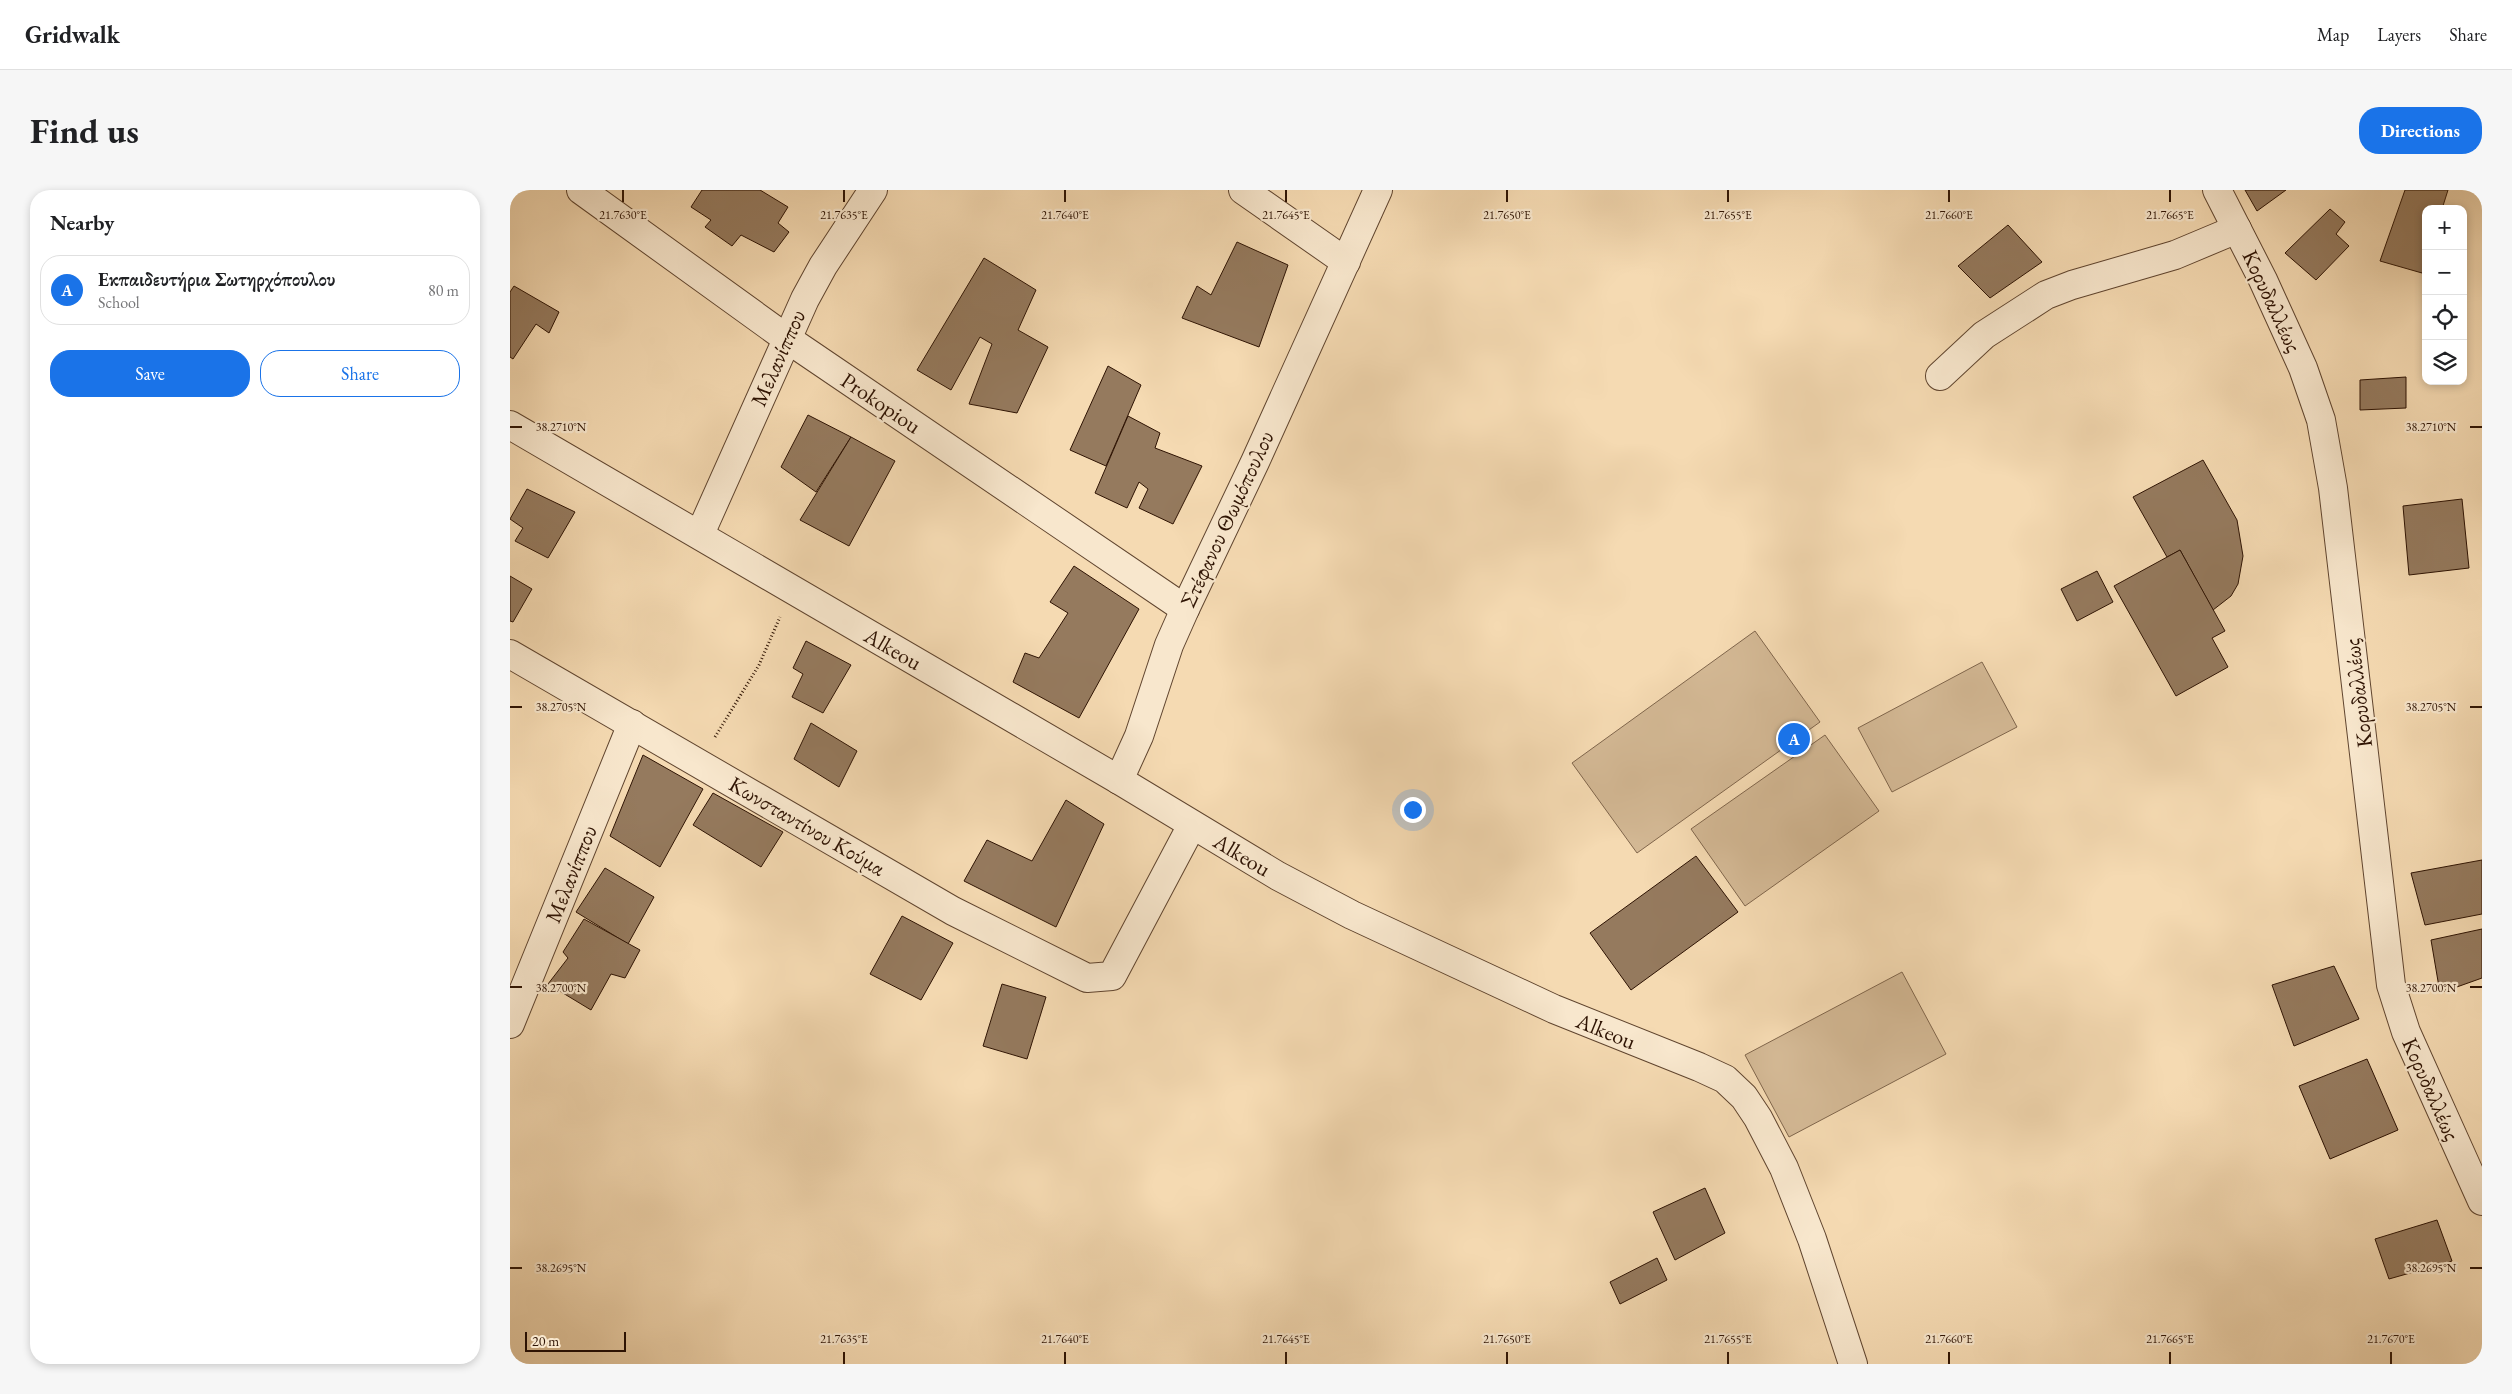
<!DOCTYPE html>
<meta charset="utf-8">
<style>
:root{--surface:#fff;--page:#f6f6f6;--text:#202124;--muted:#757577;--line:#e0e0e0;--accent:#1a73e8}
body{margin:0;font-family:"EB Garamond",serif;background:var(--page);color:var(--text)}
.controls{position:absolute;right:15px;top:15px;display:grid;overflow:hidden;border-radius:10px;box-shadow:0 2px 8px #0003}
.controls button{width:45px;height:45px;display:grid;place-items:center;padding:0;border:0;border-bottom:1px solid var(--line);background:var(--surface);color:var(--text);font:25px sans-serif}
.scale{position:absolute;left:15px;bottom:12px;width:101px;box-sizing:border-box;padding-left:5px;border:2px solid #2e1303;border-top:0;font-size:14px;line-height:18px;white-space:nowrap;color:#2e1303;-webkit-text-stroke:4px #f8e7cd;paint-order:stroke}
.you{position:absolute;left:902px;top:619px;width:18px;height:18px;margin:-12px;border:4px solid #fff;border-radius:50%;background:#1a73e8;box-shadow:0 0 0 8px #1a73e833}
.badge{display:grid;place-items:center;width:32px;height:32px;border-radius:50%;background:var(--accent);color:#fff;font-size:16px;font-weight:700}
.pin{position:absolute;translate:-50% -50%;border:2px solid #fff;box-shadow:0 1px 5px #0006}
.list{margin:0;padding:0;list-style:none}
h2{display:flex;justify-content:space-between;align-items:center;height:65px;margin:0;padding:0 20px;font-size:21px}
h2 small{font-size:16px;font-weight:400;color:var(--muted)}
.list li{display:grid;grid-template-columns:32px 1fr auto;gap:15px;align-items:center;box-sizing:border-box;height:70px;margin:0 10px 10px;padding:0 10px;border:1px solid var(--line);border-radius:20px}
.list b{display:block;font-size:19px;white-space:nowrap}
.list p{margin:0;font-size:16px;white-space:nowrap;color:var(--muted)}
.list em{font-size:16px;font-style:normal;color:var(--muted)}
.actions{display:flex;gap:10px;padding:15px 20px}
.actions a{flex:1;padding:11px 0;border:1px solid var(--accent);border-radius:20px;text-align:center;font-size:18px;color:var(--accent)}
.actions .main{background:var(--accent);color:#fff}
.icon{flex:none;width:28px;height:28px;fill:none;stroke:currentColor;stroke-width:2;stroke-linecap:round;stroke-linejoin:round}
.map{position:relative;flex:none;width:1972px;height:1174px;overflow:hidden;border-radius:20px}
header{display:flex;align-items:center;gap:30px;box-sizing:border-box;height:70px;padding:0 25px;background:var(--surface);border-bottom:1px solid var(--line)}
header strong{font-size:24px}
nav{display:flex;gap:28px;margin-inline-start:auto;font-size:18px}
.intro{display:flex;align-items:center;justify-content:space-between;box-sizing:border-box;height:120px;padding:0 30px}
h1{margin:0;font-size:35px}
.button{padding:12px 22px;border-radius:20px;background:var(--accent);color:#fff;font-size:18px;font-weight:700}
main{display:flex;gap:30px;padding:0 30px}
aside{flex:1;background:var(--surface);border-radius:20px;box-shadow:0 2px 8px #0003}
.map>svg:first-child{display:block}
.green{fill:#d3b894;stroke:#80664c}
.building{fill:#957a5e;stroke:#2e1303}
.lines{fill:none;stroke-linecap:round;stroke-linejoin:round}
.minor-casing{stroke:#60452f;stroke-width:30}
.path{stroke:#2e1303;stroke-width:3;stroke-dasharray:1 2.5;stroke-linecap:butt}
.minor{stroke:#f8e7cd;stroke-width:28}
.ticks{fill:none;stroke:#2e1303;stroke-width:2}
.labels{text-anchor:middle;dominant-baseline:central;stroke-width:4.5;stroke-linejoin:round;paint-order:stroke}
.street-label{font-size:22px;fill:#2e1303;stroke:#f8e7cd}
.ticks-label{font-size:12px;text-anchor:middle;fill:#2e1303;stroke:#f8e7cd;stroke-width:4.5;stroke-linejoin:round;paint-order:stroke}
</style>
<header>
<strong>Gridwalk</strong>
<nav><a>Map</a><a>Layers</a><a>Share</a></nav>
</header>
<div class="intro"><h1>Find us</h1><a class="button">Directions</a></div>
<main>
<aside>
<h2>Nearby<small></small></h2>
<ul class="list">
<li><span class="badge">A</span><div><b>Εκπαιδευτήρια Σωτηρχόπουλου</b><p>School</p></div><em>80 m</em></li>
</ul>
<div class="actions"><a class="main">Save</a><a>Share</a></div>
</aside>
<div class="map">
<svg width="1972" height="1174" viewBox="0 0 1972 1174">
<rect width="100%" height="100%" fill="#f5dab2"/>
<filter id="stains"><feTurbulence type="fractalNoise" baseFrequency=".004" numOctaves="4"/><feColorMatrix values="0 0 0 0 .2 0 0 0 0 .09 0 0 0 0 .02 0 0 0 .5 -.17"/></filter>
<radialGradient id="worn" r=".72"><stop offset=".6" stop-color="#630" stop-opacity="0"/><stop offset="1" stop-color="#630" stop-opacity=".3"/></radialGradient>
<g class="green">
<polygon points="1245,441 1310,532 1127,663 1062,573"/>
<polygon points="1472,472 1507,537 1382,602 1348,538"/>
<polygon points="1315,545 1369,621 1235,716 1181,639"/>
<polygon points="1392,782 1436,864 1279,947 1235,865"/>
</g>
<g class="building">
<polygon points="192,0 250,0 278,17 268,33 279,42 264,62 231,45 222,56 195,37 201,30 181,17"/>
<polygon points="1735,0 1776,0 1747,21"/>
<polygon points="1895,0 1938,0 1932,19 1916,19 1916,72 1912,83 1870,71"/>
<polygon points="1820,19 1835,32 1826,44 1839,56 1806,90 1775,63"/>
<polygon points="1498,35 1532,72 1480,108 1448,76"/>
<polygon points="727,52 778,75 749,157 672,128 687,96 701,105"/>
<polygon points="474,68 526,100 508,140 538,157 507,223 459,214 482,154 470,147 441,200 407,180"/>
<polygon points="4,96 49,122 39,143 26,134 3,169 0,167 0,102"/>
<polygon points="598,176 631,195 596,276 560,260"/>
<polygon points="1896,187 1896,218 1850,220 1850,190"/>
<polygon points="298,225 341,247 306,302 271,277"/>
<polygon points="618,226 650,243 645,258 692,276 663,334 629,318 638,299 629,292 617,318 585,303"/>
<polygon points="341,247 385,271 339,356 290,330"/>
<polygon points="1693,270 1727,330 1733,366 1728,394 1721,406 1703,420 1670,360 1657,367 1623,307"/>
<polygon points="17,299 65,322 38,368 5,351 13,338 0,329"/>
<polygon points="1952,309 1959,378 1899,385 1893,316"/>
<polygon points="1670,360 1715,441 1702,448 1718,477 1666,506 1604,396"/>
<polygon points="564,376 629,419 569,528 503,492 515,463 529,468 558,423 540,412"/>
<polygon points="1587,381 1603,412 1567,431 1551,399"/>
<polygon points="0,386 22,399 3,432 0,431"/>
<polygon points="296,451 341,475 313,523 282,507 293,484 283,478"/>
<polygon points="301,533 347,561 329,597 284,569"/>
<polygon points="133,565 193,599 150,677 100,646"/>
<polygon points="203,603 273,642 251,677 183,635"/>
<polygon points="556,610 594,634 546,737 454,691 477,650 522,671"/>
<polygon points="1186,666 1228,722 1121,800 1080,743"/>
<polygon points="1972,670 1972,724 1915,735 1901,683"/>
<polygon points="95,678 144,707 118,754 66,722"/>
<polygon points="392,726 443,753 411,810 360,784"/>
<polygon points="74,729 130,760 115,788 101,784 81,820 38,794 58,768 53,762"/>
<polygon points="1972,739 1972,788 1930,803 1921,750"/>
<polygon points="1824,776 1849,829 1784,856 1762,795"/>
<polygon points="492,794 536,807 517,869 473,856"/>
<polygon points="1857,869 1888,940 1820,969 1789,896"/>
<polygon points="1195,998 1215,1043 1165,1070 1143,1022"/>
<polygon points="1927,1030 1942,1071 1879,1089 1865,1049"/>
<polygon points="1147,1068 1157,1090 1110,1114 1100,1092"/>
</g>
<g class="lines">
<defs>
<g id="minor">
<polyline points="71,0 276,148 675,419"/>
<polyline points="733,0 836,72"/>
<polyline points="1707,0 1753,90 1793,178 1811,230 1823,298 1881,795 1896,842 1972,1011"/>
<polyline points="1430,186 1474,145 1536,105 1562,95 1665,65 1727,39"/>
<polyline points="0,235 609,590 768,686 842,725 1044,819 1189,877 1215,889 1234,907 1248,928 1274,978 1302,1049 1343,1174"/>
<polyline points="190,344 295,109 313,76 363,0"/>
<polyline points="0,464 443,721 577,788 602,786 682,635"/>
<polyline points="609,590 629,546 659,455 675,419 745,272 868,0"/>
<polyline points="0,834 122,534"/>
</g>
</defs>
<use href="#minor" class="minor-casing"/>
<polyline class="path" points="205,547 249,475 270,427"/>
<use href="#minor" class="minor"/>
</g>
<path class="ticks" d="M113 0V12M334 0V12M555 0V12M776 0V12M997 0V12M1218 0V12M1439 0V12M1660 0V12M0 237H12M1960 237H1972M0 517H12M1960 517H1972M0 797H12M1960 797H1972M0 1078H12M1960 1078H1972M334 1162V1174M555 1162V1174M776 1162V1174M997 1162V1174M1218 1162V1174M1439 1162V1174M1660 1162V1174M1881 1162V1174"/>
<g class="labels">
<g class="street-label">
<text transform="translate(1762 111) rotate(65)">Κορυδαλλέως</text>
<text transform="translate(268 168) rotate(-66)">Μελανίππου</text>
<text transform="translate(371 213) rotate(34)">Prokopiou</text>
<text transform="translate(717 329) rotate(-65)">Στέφανου Θωμόπουλου</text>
<text transform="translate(383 459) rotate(30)">Alkeou</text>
<text transform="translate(1848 503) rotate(-97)">Κορυδαλλέως</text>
<text transform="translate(297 636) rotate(30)">Κωνσταντίνου Κούμα</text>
<text transform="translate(732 665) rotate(31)">Alkeou</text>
<text transform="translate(61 684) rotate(-68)">Μελανίππου</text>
<text transform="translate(1096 841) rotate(22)">Alkeou</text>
<text transform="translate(1921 899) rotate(66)">Κορυδαλλέως</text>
</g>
</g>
<g class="ticks-label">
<text x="113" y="29">21.7630°E</text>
<text x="334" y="29">21.7635°E</text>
<text x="555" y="29">21.7640°E</text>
<text x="776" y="29">21.7645°E</text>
<text x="997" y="29">21.7650°E</text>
<text x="1218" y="29">21.7655°E</text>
<text x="1439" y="29">21.7660°E</text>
<text x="1660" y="29">21.7665°E</text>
<text x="51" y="241">38.2710°N</text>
<text x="1921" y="241">38.2710°N</text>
<text x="51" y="521">38.2705°N</text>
<text x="1921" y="521">38.2705°N</text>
<text x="51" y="802">38.2700°N</text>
<text x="1921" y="802">38.2700°N</text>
<text x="51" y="1082">38.2695°N</text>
<text x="1921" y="1082">38.2695°N</text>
<text x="334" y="1153">21.7635°E</text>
<text x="555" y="1153">21.7640°E</text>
<text x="776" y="1153">21.7645°E</text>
<text x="997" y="1153">21.7650°E</text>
<text x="1218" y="1153">21.7655°E</text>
<text x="1439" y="1153">21.7660°E</text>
<text x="1660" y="1153">21.7665°E</text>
<text x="1881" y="1153">21.7670°E</text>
</g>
<rect width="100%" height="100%" filter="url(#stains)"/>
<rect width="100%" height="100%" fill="url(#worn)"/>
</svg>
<div class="controls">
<button>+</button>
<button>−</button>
<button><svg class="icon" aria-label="locate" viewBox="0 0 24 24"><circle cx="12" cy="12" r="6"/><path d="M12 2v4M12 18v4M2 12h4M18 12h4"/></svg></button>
<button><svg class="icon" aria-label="layers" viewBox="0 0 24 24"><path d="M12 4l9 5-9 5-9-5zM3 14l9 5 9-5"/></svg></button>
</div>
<div class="scale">20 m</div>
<div class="you"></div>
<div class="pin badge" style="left:1284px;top:549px">A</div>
</div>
</main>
